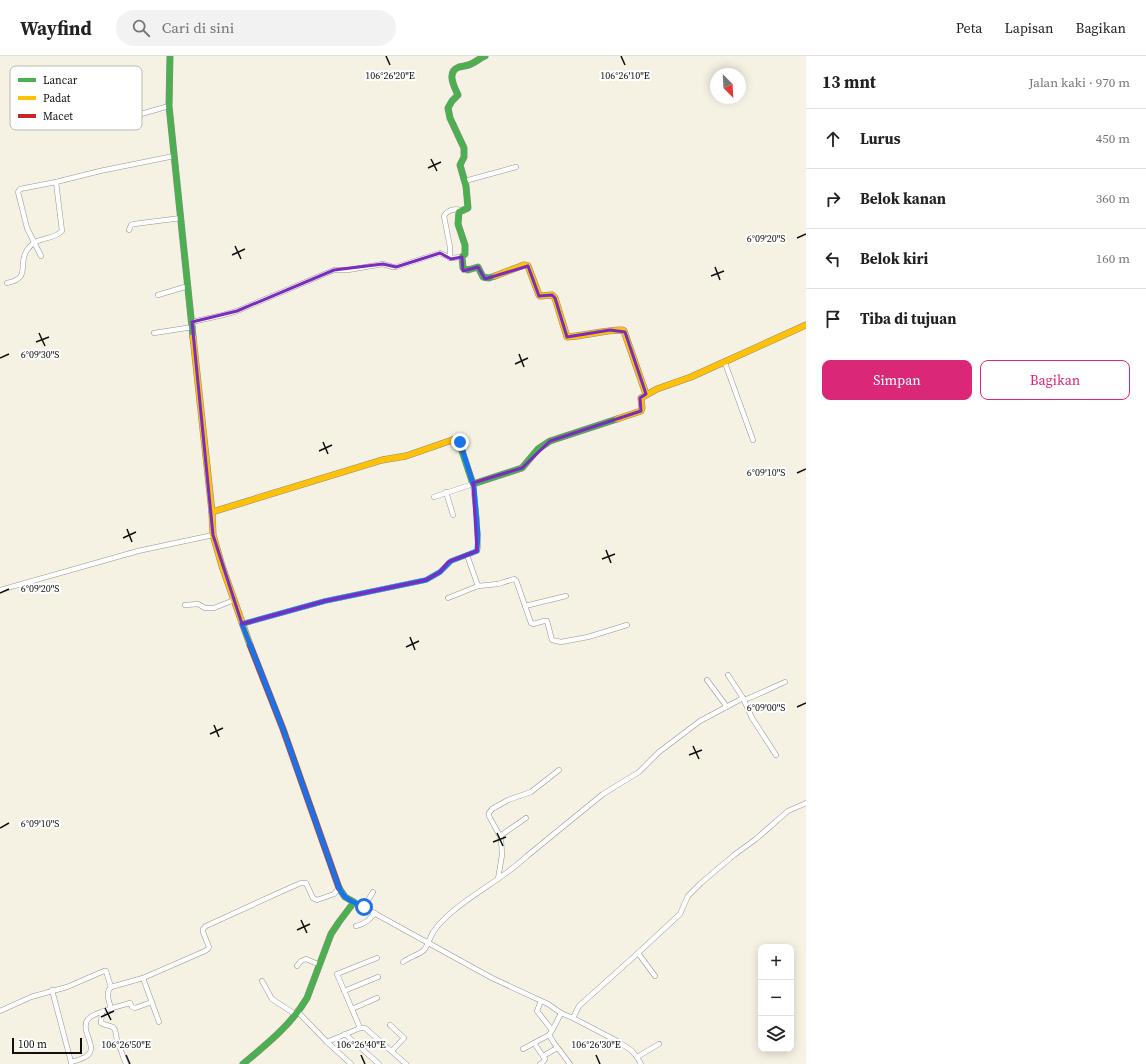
<!DOCTYPE html>
<html lang="id">
<meta charset="utf-8">
<style>
:root{--surface:#fff;--page:#f2f2f2;--text:#222;--muted:#767676;--line:#e0e0e0;--accent:#db2777}
body{margin:0;font-family:"Source Serif 4",serif;background:var(--page);color:var(--text)}
.controls{position:absolute;right:12px;bottom:12px;display:grid;overflow:hidden;border-radius:8px;box-shadow:0 2px 10px #0003}
.controls button{width:36px;height:36px;display:grid;place-items:center;padding:0;border:0;border-bottom:1px solid var(--line);background:var(--surface);color:var(--text);font:20px sans-serif}
.compass{position:absolute;left:710px;top:12px;width:36px;height:36px;border-radius:50%;background:var(--surface);box-shadow:0 2px 10px #0003;rotate:156deg}
.scale{position:absolute;left:12px;bottom:10px;width:70px;box-sizing:border-box;padding-left:4px;border:2px solid #0f0f0f;border-top:0;font-size:11px;line-height:14px;white-space:nowrap;color:#0f0f0f;-webkit-text-stroke:3px #fff;paint-order:stroke}
.stop{position:absolute;width:12px;height:12px;margin:-9px;border:3px solid #1a73e8;border-radius:50%;background:#fff}
.stop.end{background:#1a73e8;border-color:#fff;box-shadow:0 1px 4px #0008}
.list{margin:0;padding:0;list-style:none}
h2{display:flex;justify-content:space-between;align-items:center;height:52px;margin:0;padding:0 16px;font-size:17px}
h2 small{font-size:13px;font-weight:400;color:var(--muted)}
.list li{display:grid;grid-template-columns:26px 1fr auto;gap:12px;align-items:center;box-sizing:border-box;height:60px;padding:0 16px;border-top:1px solid var(--line)}
.list b{display:block;font-size:15px;white-space:nowrap}
.list em{font-size:13px;font-style:normal;color:var(--muted)}
.actions{display:flex;gap:8px;padding:12px 16px}
.actions a{flex:1;padding:9px 0;border:1px solid var(--accent);border-radius:8px;text-align:center;font-size:14px;color:var(--accent)}
.actions .main{background:var(--accent);color:#fff}
.icon{flex:none;width:22px;height:22px;fill:none;stroke:currentColor;stroke-width:2;stroke-linecap:round;stroke-linejoin:round}
.map{position:relative;flex:none;width:806px;height:1008px;overflow:hidden}
header{display:flex;align-items:center;gap:24px;box-sizing:border-box;height:56px;padding:0 20px;background:var(--surface);border-bottom:1px solid var(--line)}
header strong{font-size:19px}
nav{display:flex;gap:22px;margin-inline-start:auto;font-size:14px}
.search{width:280px;height:36px;background:var(--page);display:flex;align-items:center;gap:10px;box-sizing:border-box;padding:0 14px;border-radius:22px;color:var(--muted);font-size:15px}
main{display:flex}
aside{flex:1;background:var(--surface)}
.map>svg:first-child{display:block}
.farmland{fill:#f6f2e3;fill-rule:evenodd}
.lines{fill:none;stroke-linecap:round;stroke-linejoin:round}
.street-casing{stroke:#959493;stroke-width:5.5}
.fast-casing{stroke:#8c8b89;stroke-width:7}
.slow-casing{stroke:#8c8b89;stroke-width:7}
.jam-casing{stroke:#8c8b89;stroke-width:7}
.street{stroke:#fefefe;stroke-width:4.5}
.fast{stroke:#4caf50;stroke-width:6}
.slow{stroke:#ffc107;stroke-width:6}
.jam{stroke:#c62828;stroke-width:6}
.route{stroke:#1a73e8;stroke-width:5}
.marked{fill:none;stroke:#7b2cbf;stroke-width:3;stroke-linejoin:round}
.ticks{fill:none;stroke:#0f0f0f;stroke-width:1.5}
.key{fill:#fff;stroke:#b7b7b7;stroke-width:1}
.key-label{font-size:11px;fill:#0f0f0f}
.ticks-label{font-size:10px;text-anchor:middle;fill:#0f0f0f;stroke:#fff;stroke-width:4;stroke-linejoin:round;paint-order:stroke}
</style>
<header>
<strong>Wayfind</strong>
<div class="search"><svg class="icon" aria-label="search" viewBox="0 0 24 24"><circle cx="10" cy="10" r="6"/><path d="M15 15l6 6"/></svg>Cari di sini</div>
<nav><a>Peta</a><a>Lapisan</a><a>Bagikan</a></nav>
</header>
<main>
<div class="map">
<svg width="806" height="1008" viewBox="0 0 806 1008">
<rect width="100%" height="100%" fill="#fbf9f5"/>
<path class="farmland" d="M0 0H806V1008H0ZM716 18H740V42H716ZM761 891H791V993H761Z"/>
<g class="lines">
<defs>
<g id="street">
<polyline points="112,63 141,58 169,50"/>
<polyline points="465,125 516,111"/>
<polyline points="129,174 131,169 134,168 181,162"/>
<polyline points="41,200 27,172 18,136 20,133 56,126 100,115 174,100"/>
<path d="M450 202V191L444 160C448 153 457 152 463 155"/>
<path d="M7 227C32 222 17 209 27 194 37 179 53 185 62 175L56 126"/>
<polyline points="158,239 188,230"/>
<polyline points="192,266 223,259 237,255 334,214 348,214 383,208 393,211 396,211 440,197 451,202 462,201"/>
<polyline points="154,277 193,271"/>
<polyline points="725,307 753,384"/>
<polyline points="446,436 453,459"/>
<polyline points="434,441 473,428 477,464 478,491 477,495 467,499"/>
<polyline points="0,534 138,495 213,479"/>
<polyline points="448,542 478,530"/>
<polyline points="185,549 198,548 205,552 214,552 234,544"/>
<polyline points="525,550 566,540"/>
<polyline points="242,568 325,545 426,524 440,516 451,505 467,499 478,530 498,528 514,523 516,524 531,567 533,568 544,565 547,565 552,584 561,586 588,581 627,569"/>
<polyline points="728,619 743,642"/>
<polyline points="707,624 727,651"/>
<path d="M744 644C758 639 771 632 785 626"/>
<polyline points="500,780 526,762"/>
<polyline points="498,823 502,799 501,782 489,760 489,757 492,753 508,744 531,736 559,714"/>
<polyline points="354,846 492,922 548,948 561,957 573,962 617,985 631,994 637,1001 641,1008"/>
<polyline points="364,851 373,836"/>
<path d="M356 870C365 868 369 864 375 857"/>
<polyline points="638,897 655,920"/>
<path d="M403 906C409 901 419 899 424 894 429 888 430 880 434 875 439 867 446 861 453 855 477 835 505 821 527 800L603 738 639 716 659 696 700 665 743 642 752 662 776 699"/>
<polyline points="297,910 301,905 306,903 320,909"/>
<polyline points="143,922 159,966"/>
<polyline points="262,925 272,943 295,958"/>
<polyline points="111,931 143,922 205,895 208,893 209,891 203,876 203,873 206,870 287,833 301,827 306,827 313,842 317,844 334,838 339,832"/>
<polyline points="52,934 71,1006"/>
<polyline points="344,935 378,921"/>
<polyline points="541,945 537,955 552,974"/>
<polyline points="352,953 377,942"/>
<path d="M0 955 31 941 67 931 104 915H106L111 931C105 937 109 944 111 953"/>
<polyline points="297,955 327,986 351,1008"/>
<polyline points="102,956 101,967 103,968 113,971 115,974 117,984 126,1008"/>
<polyline points="573,962 579,950 638,897 680,858 688,840 701,827 734,799 756,783 788,755 806,747"/>
<polyline points="390,969 404,982 392,995"/>
<polyline points="360,972 337,918 377,902"/>
<polyline points="345,978 379,1008"/>
<polyline points="549,979 554,987 570,1008"/>
<polyline points="327,986 360,972 365,972 406,1008"/>
<polyline points="534,987 545,1003 543,1006 540,1008"/>
<path d="M523 993 549 979C553 974 558 963 561 957"/>
<polyline points="543,1000 557,992"/>
<polyline points="637,1001 659,988"/>
<path d="M71 1008V1006C75 1005 79 1004 83 1002 103 994 78 975 88 963 94 956 120 950 130 947L132 951 135 952 152 946"/>
</g>
<g id="fast">
<polyline points="170,0 169,50 193,281"/>
<path d="M485 0C480 2 476 6 471 8 467 10 463 10 459 11 446 16 454 30 458 39L452 45 448 52 450 62 464 92V101L460 109 466 130 468 152 459 156 458 168 465 189V198L462 201 463 212 468 214 478 211 483 221 489 222 495 220"/>
<polyline points="458,383 473,428 522,412 538,393 550,385 617,363"/>
<path d="M243 1008C267 988 291 969 307 942L331 878 339 866 354 846 345 841 339 832"/>
</g>
<g id="slow">
<path d="M495 220 524 209 528 210 539 239 540 240 552 239 555 242 567 281C586 280 603 274 622 274L624 275 646 338"/>
<polyline points="193,281 212,456 213,479 222,510 250,589"/>
<polyline points="617,363 641,355 642,352 641,342 657,333 691,321 806,269"/>
<polyline points="212,456 382,404 406,400 458,382 458,383"/>
</g>
<polyline id="jam" points="250,589 283,673 339,832"/>
</defs>
<use href="#street" class="street-casing"/>
<use href="#fast" class="fast-casing"/>
<use href="#slow" class="slow-casing"/>
<use href="#jam" class="jam-casing"/>
<use href="#street" class="street"/>
<use href="#fast" class="fast"/>
<use href="#slow" class="slow"/>
<use href="#jam" class="jam"/>
</g>
<g class="lines">
<path class="route" d="M364 851C353 845 345 845 339 832L283 673 242 568 325 545 426 524 440 516 451 505 477 495 478 478 474 431 460 386"/>
</g>
<path class="marked" d="M440 197 451 203 462 201 463 215 478 211 485 223 528 210 539 240 552 239 555 242 567 281 610 274 625 276 646 338 640 342 641 355 550 385 522 412 473 427 477 495 448 506 440 516 426 524 325 545 242 568 213 479 192 266 237 255 334 214 383 208 396 211Z"/>
<path class="ticks" d="M386 0 390 9M621 0 625 9M431 103 437 115M428 112 441 106M797 182 806 178M235 190 241 203M232 199 245 193M715 211 720 224M711 220 724 215M39 277 45 290M36 286 49 281M519 298 524 311M0 302 9 298M515 308 528 302M323 386 328 398M319 395 332 389M797 417 806 413M127 473 132 486M123 482 136 476M606 494 611 507M602 503 615 498M0 537 9 533M410 581 415 594M406 591 419 585M797 651 806 647M214 669 219 681M210 678 223 672M693 690 699 703M689 699 702 694M0 772 9 767M497 777 503 790M493 786 506 781M301 864 307 877M297 874 310 868M105 952 111 964M101 961 114 955M126 999 130 1008M361 999 365 1008M596 999 600 1008"/>
<rect x="10" y="10" width="132" height="64" rx="6" class="key"/>
<rect x="18" y="22" width="18" height="4" fill="#4caf50"/>
<rect x="18" y="40" width="18" height="4" fill="#ffc107"/>
<rect x="18" y="58" width="18" height="4" fill="#c62828"/>
<g class="key-label">
<text x="43" y="28">Lancar</text>
<text x="43" y="46">Padat</text>
<text x="43" y="64">Macet</text>
</g>
<g class="ticks-label">
<text x="390" y="23">106°26'20"E</text>
<text x="625" y="23">106°26'10"E</text>
<text x="766" y="186">6°09'20"S</text>
<text x="40" y="302">6°09'30"S</text>
<text x="766" y="420">6°09'10"S</text>
<text x="40" y="536">6°09'20"S</text>
<text x="766" y="655">6°09'00"S</text>
<text x="40" y="771">6°09'10"S</text>
<text x="126" y="992">106°26'50"E</text>
<text x="361" y="992">106°26'40"E</text>
<text x="596" y="992">106°26'30"E</text>
</g>
</svg>
<div class="controls">
<button>+</button>
<button>−</button>
<button><svg class="icon" aria-label="layers" viewBox="0 0 24 24"><path d="M12 4l9 5-9 5-9-5zM3 14l9 5 9-5"/></svg></button>
</div>
<svg class="compass" viewBox="-18 -18 36 36"><path d="M0-13l5 13h-10z" fill="#e53935"/><path d="M0 13l5-13h-10z" fill="#767676"/></svg>
<div class="scale">100 m</div>
<div class="stop" style="left:364px;top:851px"></div>
<div class="stop end" style="left:460px;top:386px"></div>
</div>
<aside>
<h2>13 mnt<small>Jalan kaki · 970 m</small></h2>
<ul class="list">
<li><svg class="icon" aria-label="ahead" viewBox="0 0 24 24"><path d="M12 20V5M6 11l6-6 6 6"/></svg><div><b>Lurus</b></div><em>450 m</em></li>
<li><svg class="icon" aria-label="right" viewBox="0 0 24 24"><path d="M7 20v-9h11M14 6l5 5-5 5"/></svg><div><b>Belok kanan</b></div><em>360 m</em></li>
<li><svg class="icon" aria-label="left" viewBox="0 0 24 24"><path d="M17 20v-9H6M10 6l-5 5 5 5"/></svg><div><b>Belok kiri</b></div><em>160 m</em></li>
<li><svg class="icon" aria-label="arrive" viewBox="0 0 24 24"><path d="M6 21V4h12l-3 4 3 4H6"/></svg><div><b>Tiba di tujuan</b></div></li>
</ul>
<div class="actions"><a class="main">Simpan</a><a>Bagikan</a></div>
</aside>
</main>
